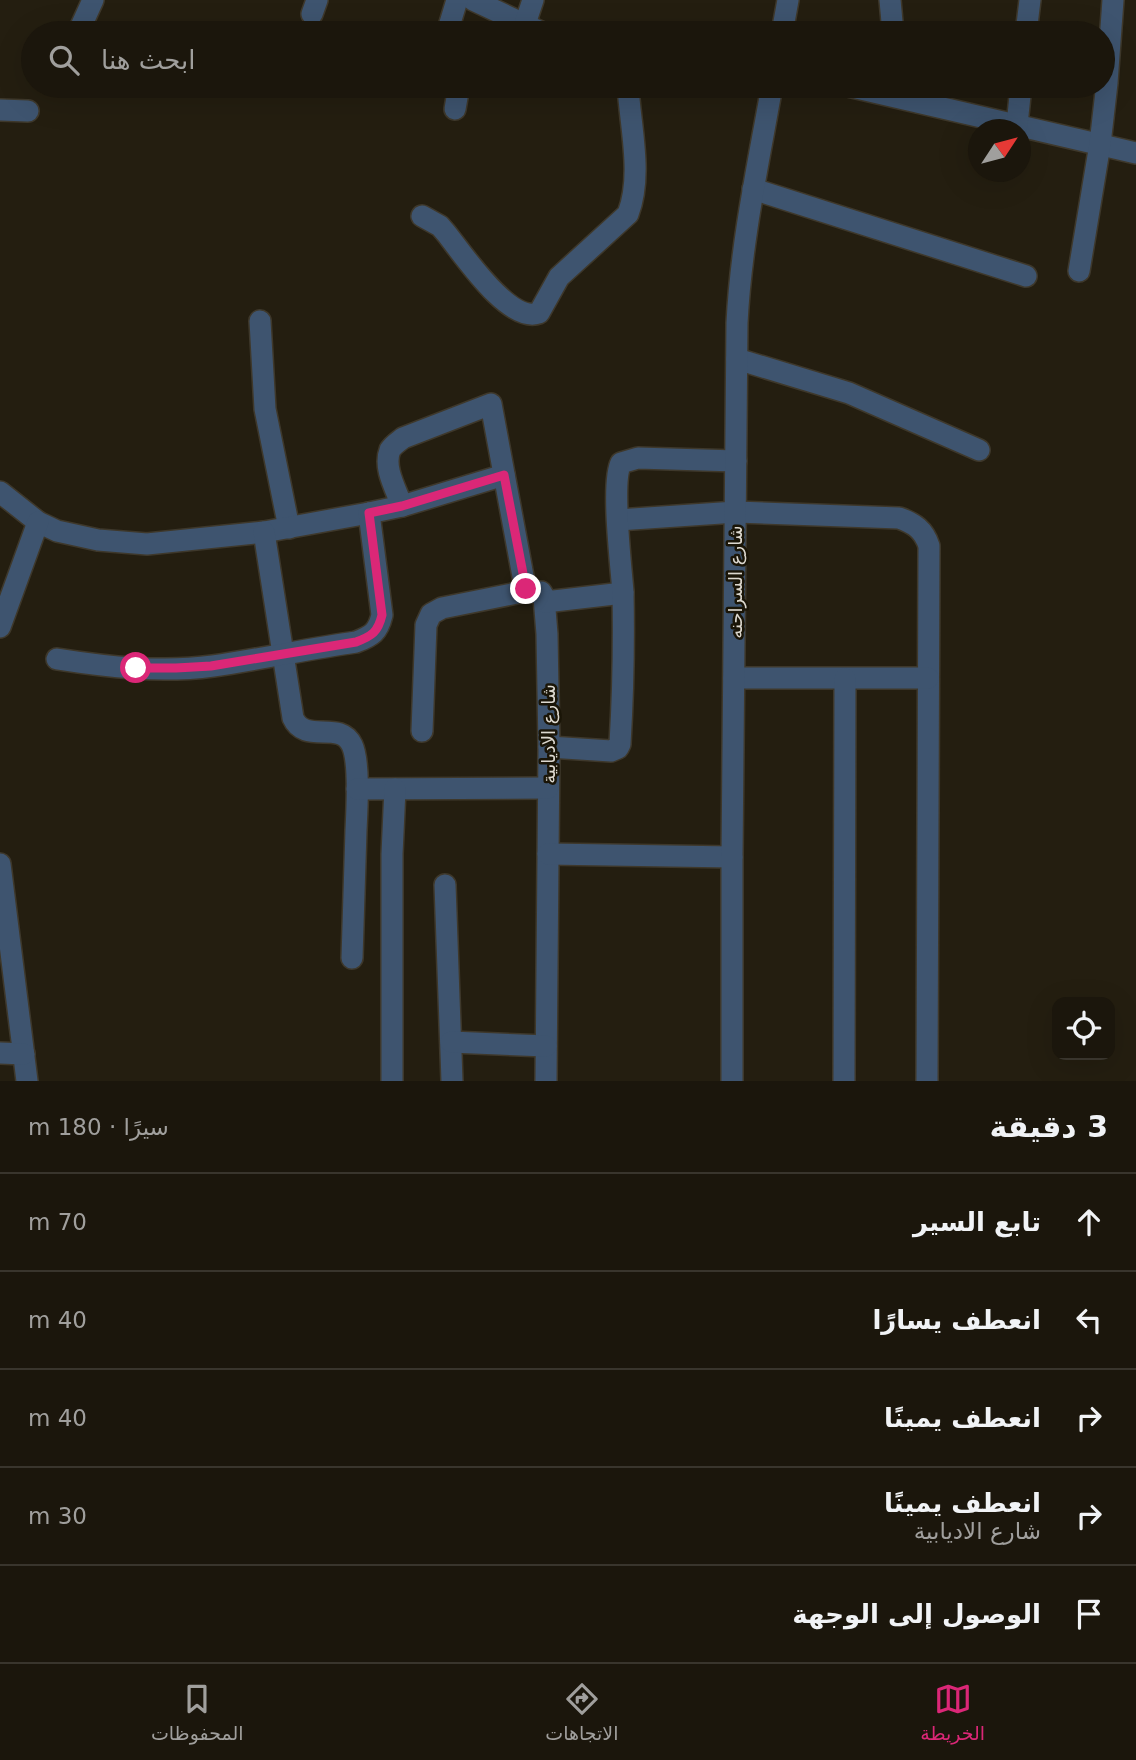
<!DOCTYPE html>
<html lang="ar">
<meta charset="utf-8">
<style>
:root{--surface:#1b160c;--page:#28231a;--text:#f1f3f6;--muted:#a09f9d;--line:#39352d;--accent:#db2777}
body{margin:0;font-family:"DejaVu Sans",Cairo,sans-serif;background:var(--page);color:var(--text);direction:rtl}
.controls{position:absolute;right:21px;bottom:21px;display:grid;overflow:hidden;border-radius:14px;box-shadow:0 7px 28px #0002}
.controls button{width:63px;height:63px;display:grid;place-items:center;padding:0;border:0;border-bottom:2px solid var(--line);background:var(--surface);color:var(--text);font:35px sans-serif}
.compass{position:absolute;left:968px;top:119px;width:63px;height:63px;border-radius:50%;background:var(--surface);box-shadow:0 7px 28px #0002;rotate:54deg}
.stop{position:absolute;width:21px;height:21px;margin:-16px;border:5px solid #db2777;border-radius:50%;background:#fff}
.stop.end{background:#db2777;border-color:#fff;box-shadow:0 2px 7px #0008}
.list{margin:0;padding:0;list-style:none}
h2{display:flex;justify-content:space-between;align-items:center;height:91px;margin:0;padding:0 28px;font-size:30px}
h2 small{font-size:23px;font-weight:400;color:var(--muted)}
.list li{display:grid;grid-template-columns:46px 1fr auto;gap:21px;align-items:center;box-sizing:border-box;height:98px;padding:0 28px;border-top:2px solid var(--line)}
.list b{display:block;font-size:26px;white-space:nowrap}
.list p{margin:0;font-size:23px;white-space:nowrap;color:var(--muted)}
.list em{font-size:23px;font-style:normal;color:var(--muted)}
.icon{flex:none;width:38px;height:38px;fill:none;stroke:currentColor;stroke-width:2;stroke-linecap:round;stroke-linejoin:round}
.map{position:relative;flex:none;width:1136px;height:1081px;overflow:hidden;direction:ltr}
.search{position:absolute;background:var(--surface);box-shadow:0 7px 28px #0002;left:21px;right:21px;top:21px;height:77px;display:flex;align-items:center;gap:18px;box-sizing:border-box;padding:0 24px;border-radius:38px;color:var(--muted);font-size:26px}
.sheet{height:581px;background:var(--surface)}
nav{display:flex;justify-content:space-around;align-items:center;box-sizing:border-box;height:98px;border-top:2px solid var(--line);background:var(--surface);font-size:19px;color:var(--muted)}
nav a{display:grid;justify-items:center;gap:4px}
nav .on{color:var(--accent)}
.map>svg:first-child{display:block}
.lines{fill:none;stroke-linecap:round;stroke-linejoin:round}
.minor-casing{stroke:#3e382b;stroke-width:24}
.minor{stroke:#3e546f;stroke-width:21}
.route{stroke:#db2777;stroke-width:9}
.labels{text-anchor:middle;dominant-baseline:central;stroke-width:5;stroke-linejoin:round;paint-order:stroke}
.street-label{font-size:18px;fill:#dcd8cf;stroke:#1a1507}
</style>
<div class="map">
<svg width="1136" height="1081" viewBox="0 0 1136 1081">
<rect width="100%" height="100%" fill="#241e10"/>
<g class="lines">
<defs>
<g id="minor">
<polyline points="473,0 543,33"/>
<polyline points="890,0 893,33"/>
<polyline points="312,14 317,0"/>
<polyline points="525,24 533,0"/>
<polyline points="78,33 93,0"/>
<polyline points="447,33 457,0"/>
<polyline points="782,33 788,0"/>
<polyline points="1026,33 1030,0"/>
<polyline points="848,86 1136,153"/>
<polyline points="455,109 459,86"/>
<polyline points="0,110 28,111"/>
<polyline points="1017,125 1021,86"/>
<polyline points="753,189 1026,276"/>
<path d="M422 216 440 226 446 233C463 254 509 324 539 313L559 277 628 214C643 175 630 126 628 86"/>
<polyline points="1079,271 1100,144 1107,83 1113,0"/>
<polyline points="260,321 265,409 289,528"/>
<polyline points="737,359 849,393 979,450"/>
<polyline points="0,492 38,522 57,531 98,540 147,544 264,532 369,513 402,506 504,475"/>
<path d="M402 506C396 489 383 468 390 450 393 445 398 442 403 438L491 404 525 587 529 592H541L544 597 547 634 549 747 546 1081"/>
<path d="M618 520 736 512 899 518C914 523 924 530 929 546L927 1081"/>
<path d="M264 532 293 718C305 745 340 719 352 745 360 762 357 809 356 830 355 873 353 915 352 958"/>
<polyline points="545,602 623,593"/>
<polyline points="0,627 38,522"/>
<path d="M57 659C108 667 161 673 213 666 261 659 308 649 356 642 372 636 378 632 382 615L369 513"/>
<polyline points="734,678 928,678"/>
<polyline points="422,731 426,625 431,614 442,608 527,591"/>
<path d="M549 747 611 751 618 748 620 744C623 694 624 643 623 592 621 566 611 482 621 463L638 458 736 461"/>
<polyline points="357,789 548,788"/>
<polyline points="548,854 732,857"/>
<polyline points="0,864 27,1081"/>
<polyline points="445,885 452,1081"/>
<polyline points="451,1042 546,1046"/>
<polyline points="0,1053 24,1054"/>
<polyline points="392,1081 392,854 395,789"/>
<path d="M732 1081V857L737 323C741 243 758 165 772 86"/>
<polyline points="844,1081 845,679"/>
</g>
</defs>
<use href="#minor" class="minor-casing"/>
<use href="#minor" class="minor"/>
</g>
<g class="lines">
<path class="route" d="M136 668H176L211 666 356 642C372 636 378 632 382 615L369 513 402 506 504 475 526 589"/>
</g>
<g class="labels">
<g class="street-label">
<text transform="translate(735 582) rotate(-90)">شارع السراحنه</text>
<text transform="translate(548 734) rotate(-90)">شارع الاديابية</text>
</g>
</g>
</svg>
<div class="controls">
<button><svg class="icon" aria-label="locate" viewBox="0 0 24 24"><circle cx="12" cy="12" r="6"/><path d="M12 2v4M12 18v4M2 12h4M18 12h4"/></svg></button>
</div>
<svg class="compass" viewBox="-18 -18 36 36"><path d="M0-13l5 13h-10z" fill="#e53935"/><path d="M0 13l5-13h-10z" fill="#a09f9d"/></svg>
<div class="stop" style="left:136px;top:668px"></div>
<div class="stop end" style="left:526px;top:589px"></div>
<div class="search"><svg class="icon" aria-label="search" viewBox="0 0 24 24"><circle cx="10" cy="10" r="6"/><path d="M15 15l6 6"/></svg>ابحث هنا</div>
</div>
<section class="sheet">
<h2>3 دقيقة<small>سيرًا · 180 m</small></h2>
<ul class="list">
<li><svg class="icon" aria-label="ahead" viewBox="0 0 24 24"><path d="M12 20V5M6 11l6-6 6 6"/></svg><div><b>تابع السير</b></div><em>70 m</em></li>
<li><svg class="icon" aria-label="left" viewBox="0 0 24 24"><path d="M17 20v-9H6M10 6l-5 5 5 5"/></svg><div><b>انعطف يسارًا</b></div><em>40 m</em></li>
<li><svg class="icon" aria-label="right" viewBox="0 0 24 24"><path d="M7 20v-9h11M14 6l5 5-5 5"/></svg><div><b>انعطف يمينًا</b></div><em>40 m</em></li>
<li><svg class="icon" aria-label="right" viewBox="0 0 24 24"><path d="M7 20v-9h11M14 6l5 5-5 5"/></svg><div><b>انعطف يمينًا</b><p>شارع الاديابية</p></div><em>30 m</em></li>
<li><svg class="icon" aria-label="arrive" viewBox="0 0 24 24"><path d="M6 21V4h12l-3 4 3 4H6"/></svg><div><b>الوصول إلى الوجهة</b></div></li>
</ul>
</section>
<nav>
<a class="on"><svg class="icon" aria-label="map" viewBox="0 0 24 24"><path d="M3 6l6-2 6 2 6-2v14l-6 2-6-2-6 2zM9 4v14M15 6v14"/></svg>الخريطة</a>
<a><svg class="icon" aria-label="directions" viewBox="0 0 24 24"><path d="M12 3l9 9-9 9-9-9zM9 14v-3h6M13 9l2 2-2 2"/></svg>الاتجاهات</a>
<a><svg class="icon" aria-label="saved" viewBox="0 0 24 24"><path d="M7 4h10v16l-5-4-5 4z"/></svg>المحفوظات</a>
</nav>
